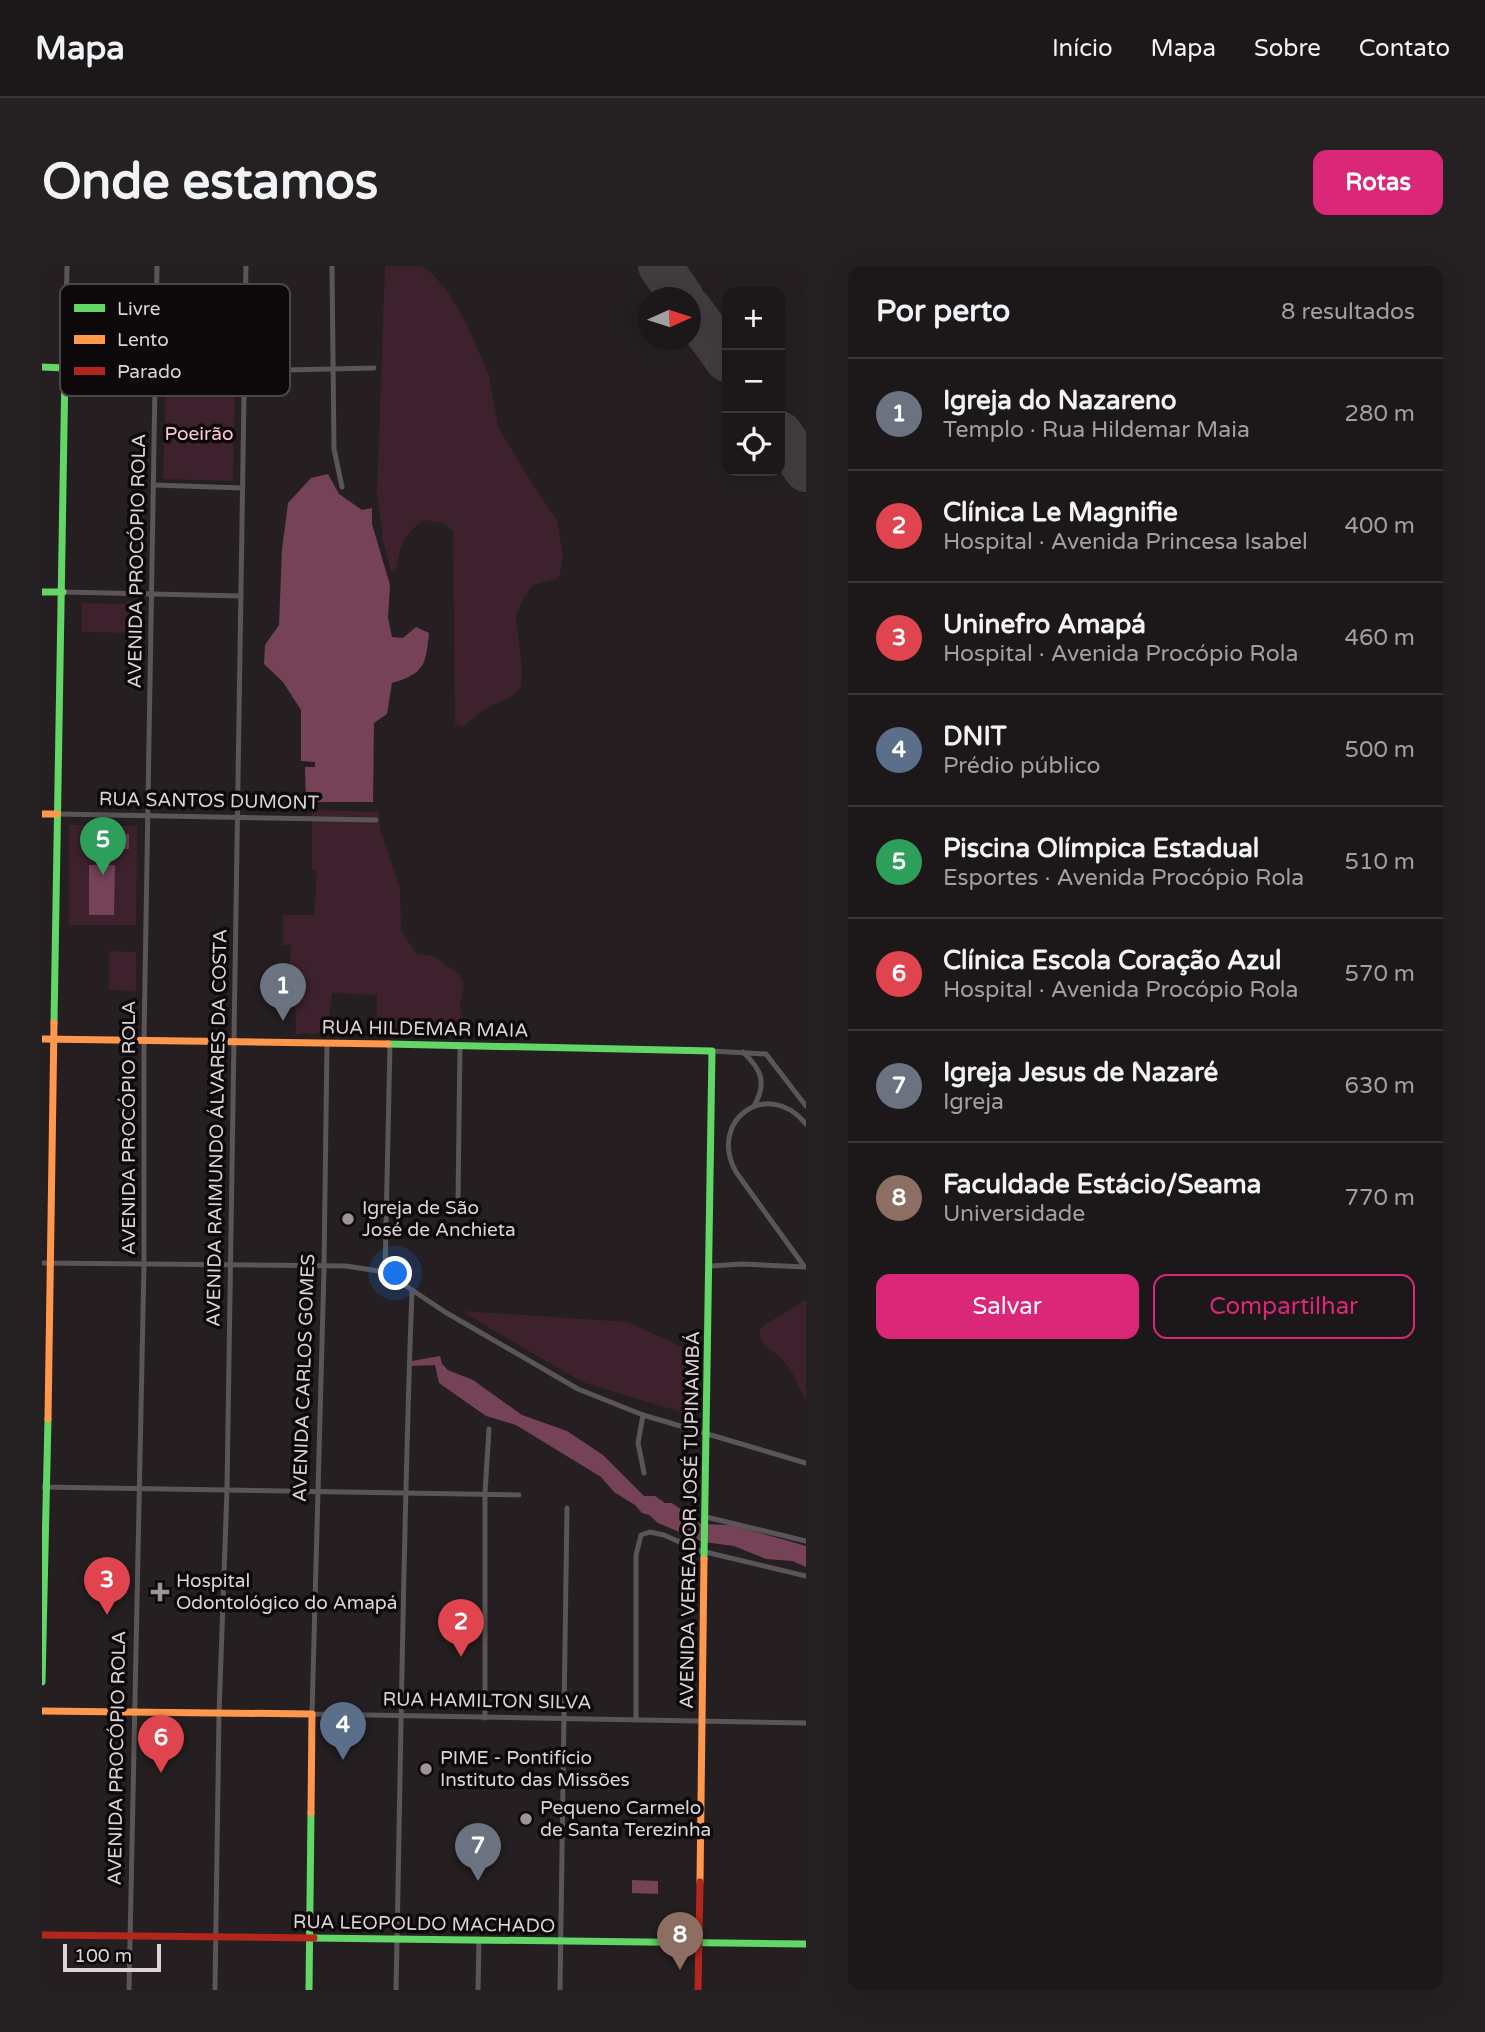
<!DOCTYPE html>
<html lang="pt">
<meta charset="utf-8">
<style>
:root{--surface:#1c1719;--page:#252022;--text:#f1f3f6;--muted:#a09fa2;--line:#3a3638;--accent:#db2777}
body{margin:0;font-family:"Varela Round",sans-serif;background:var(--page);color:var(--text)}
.controls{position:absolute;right:21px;top:21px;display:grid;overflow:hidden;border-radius:14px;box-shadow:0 7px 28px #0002}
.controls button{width:63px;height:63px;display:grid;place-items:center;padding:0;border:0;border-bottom:2px solid var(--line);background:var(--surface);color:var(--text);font:35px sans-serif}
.compass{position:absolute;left:596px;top:21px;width:63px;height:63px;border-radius:50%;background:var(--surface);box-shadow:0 7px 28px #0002;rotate:87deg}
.scale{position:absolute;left:21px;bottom:18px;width:98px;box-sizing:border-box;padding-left:7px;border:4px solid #dcd3d6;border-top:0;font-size:19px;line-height:24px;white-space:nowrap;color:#dcd3d6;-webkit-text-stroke:5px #0d080a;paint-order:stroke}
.you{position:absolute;left:354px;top:1008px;width:24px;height:24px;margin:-18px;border:5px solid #fff;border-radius:50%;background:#1a73e8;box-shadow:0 0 0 10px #1a73e833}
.badge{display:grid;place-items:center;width:46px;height:46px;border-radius:50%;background:var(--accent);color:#fff;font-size:23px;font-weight:700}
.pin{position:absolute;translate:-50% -58px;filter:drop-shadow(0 2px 4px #0008)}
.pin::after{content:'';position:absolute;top:37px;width:24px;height:21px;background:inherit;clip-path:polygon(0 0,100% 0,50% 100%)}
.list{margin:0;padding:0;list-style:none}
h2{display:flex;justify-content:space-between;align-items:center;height:91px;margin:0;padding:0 28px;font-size:30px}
h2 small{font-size:23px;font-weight:400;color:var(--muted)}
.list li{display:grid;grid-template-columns:46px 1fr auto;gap:21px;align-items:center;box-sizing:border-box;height:112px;padding:0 28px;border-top:2px solid var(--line)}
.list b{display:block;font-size:26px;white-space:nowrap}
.list p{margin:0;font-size:23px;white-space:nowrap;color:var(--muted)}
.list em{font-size:23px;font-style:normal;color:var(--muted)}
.actions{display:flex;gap:14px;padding:21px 28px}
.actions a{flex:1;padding:16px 0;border:2px solid var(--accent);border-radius:14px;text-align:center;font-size:24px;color:var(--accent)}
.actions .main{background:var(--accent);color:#fff}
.icon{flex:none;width:38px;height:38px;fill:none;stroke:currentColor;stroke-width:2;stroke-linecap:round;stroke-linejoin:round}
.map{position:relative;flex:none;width:764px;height:1724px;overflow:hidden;border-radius:14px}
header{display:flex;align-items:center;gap:42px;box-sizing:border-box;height:98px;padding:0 35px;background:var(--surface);border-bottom:2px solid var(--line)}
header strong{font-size:33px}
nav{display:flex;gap:38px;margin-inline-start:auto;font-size:24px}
.intro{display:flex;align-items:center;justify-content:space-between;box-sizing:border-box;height:168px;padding:0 42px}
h1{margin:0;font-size:49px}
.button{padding:18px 32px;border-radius:14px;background:var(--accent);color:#fff;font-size:24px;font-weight:700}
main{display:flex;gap:42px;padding:0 42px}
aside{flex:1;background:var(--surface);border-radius:14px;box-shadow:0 7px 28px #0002}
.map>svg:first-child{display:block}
.green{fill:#3d222d}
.water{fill:#754258}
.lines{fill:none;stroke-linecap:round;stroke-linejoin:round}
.taxiway{stroke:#423c3e;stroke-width:18}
.runway{stroke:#423c3e;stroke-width:44}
.street{stroke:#5a5557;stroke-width:5}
.fast{stroke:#63d668;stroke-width:7}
.slow{stroke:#ff974d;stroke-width:7}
.jam{stroke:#b3261e;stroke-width:7}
.poi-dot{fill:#9c9497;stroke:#0d080a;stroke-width:2.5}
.labels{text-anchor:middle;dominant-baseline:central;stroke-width:7;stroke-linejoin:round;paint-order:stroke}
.park-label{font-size:19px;fill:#fbc4d9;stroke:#0d080a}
.street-label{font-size:19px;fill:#dcd3d6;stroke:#0d080a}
.poi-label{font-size:19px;fill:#dcd3d6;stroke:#0d080a;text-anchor:start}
.key{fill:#0d080a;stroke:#4b4547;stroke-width:2}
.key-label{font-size:19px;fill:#dcd3d6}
</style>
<header>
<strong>Mapa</strong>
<nav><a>Início</a><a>Mapa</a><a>Sobre</a><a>Contato</a></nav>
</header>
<div class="intro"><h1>Onde estamos</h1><a class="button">Rotas</a></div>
<main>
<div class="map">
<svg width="764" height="1724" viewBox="0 0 764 1724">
<rect width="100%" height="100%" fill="#251f21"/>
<g class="green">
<path d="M343 0H378L385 3 404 23 422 53 447 109 456 161 494 224 515 254 521 290 518 308 515 313 491 319 481 333 474 350 480 404 479 422 465 433 448 440 420 461 413 458 411 265 400 257 383 254C358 269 360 280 353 306L349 305 341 275 335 226Z"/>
<polygon points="124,109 193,111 191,215 121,213"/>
<polygon points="85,335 93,335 93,367 40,366 40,337 85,338"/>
<polygon points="270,544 337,546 338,563 358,622 359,665 375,688 392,690 418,709 422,720 418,739 422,758 415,771 335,770 335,729 290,727 286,767 254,768 254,742 240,741 240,701 248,699 249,679 241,679 241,649 272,649 275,604 270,604"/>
<polygon points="27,559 95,560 94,659 27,659"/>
<polygon points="67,685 94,686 94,725 67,724"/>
<polygon points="764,1034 764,1135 749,1104 737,1090 723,1080 718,1072 718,1064 722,1059"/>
<polygon points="419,1045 586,1056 653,1087 652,1150 540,1116"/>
</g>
<g class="water">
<path d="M286 208 297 228 320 244 330 242V258L348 319 346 352 350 371 361 372 374 361 387 367C384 397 383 408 350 417L345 448 332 457 331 536H264L263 501H273V496L259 495V444L241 416 222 398 223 379 237 359 240 283 246 237 269 212Z"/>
<polygon points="61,567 87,568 87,583 61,582"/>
<polygon points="47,599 73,599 72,649 47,649"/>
<polygon points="398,1090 400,1098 406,1104 431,1114 480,1149 525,1165 561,1189 602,1230 613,1230 623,1237 630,1237 659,1258 690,1259 764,1280 764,1301 750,1295 724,1293 692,1280 661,1276 616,1257 607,1249 600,1247 593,1239 572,1226 559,1211 474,1159 444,1150 397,1117 393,1099 370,1100 370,1095"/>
<polygon points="590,1614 616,1615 616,1628 590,1627"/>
</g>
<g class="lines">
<polyline class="taxiway" points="760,198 764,195"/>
<g class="runway">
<polyline points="618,0 640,32"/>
<polyline points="648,43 685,94"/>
<polyline points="738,167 764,204"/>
</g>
<g class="street">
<polyline points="25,0 23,102 201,105 332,102"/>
<polyline points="290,1 292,183 300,221"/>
<polyline points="112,219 201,222"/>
<polyline points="21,326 199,330"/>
<polyline points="15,548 334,554"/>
<polyline points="285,777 282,1002 270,1448 764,1457"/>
<polyline points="670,785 724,788 764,840"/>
<path d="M701 786C720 804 725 817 712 840"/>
<polyline points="416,935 418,779"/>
<polyline points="0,997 304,1000 343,1006 403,1046 536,1123 601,1149 764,1197"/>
<polyline points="669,1000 700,998 763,1001"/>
<path d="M762 1000 694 906C665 854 726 811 764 858"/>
<polyline points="343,1006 348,778"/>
<polyline points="601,1149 596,1177 602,1207"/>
<polyline points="0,1221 477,1229"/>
<polyline points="664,1251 764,1275"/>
<polyline points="443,1452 443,1227 447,1163"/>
<polyline points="594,1454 594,1289 599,1269 608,1266 622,1269 655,1284 764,1310"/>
<polyline points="87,1724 102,998 102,774 115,0"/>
<polyline points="173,1724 177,1448 185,1223 204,0"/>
<path d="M354 1724C359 1491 361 1258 370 1025"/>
<polyline points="436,1724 437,1673"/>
<polyline points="518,1724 525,1242"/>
</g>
<g class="fast">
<polyline points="0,101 23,102 12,757"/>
<polyline points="0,326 21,326"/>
<polyline points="346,778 670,785 662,1293"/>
<polyline points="0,1416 6,1153"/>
<polyline points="272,1672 764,1678"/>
<polyline points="267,1724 269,1547"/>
</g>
<g class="slow">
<polyline points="0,548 15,548"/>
<polyline points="0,773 346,778"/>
<polyline points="6,1153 12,757"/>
<polyline points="0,1445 270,1448 269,1547"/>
<polyline points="658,1616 662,1293"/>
</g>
<g class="jam">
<polyline points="0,1669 272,1672"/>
<polyline points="656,1724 658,1616"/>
</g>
</g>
<g class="poi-dot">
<circle cx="306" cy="953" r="7"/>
<path d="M114.5 1315.5h7v7h7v7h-7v7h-7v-7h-7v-7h7z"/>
<circle cx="384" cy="1503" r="7"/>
<circle cx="484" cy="1553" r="7"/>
</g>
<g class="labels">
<g class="park-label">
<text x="157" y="168">Poeirão</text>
</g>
<g class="street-label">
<text transform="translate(95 295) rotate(-89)">AVENIDA PROCÓPIO ROLA</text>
<text transform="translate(167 535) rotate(1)">RUA SANTOS DUMONT</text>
<text transform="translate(383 763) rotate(1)">RUA HILDEMAR MAIA</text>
<text transform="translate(87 862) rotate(-90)">AVENIDA PROCÓPIO ROLA</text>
<text transform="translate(175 862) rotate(-89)">AVENIDA RAIMUNDO ÁLVARES DA COSTA</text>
<text transform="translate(262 1112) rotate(-88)">AVENIDA CARLOS GOMES</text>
<text transform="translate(648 1254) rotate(-89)">AVENIDA VEREADOR JOSÉ TUPINAMBÁ</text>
<text transform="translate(445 1435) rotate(1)">RUA HAMILTON SILVA</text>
<text transform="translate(75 1492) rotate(-89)">AVENIDA PROCÓPIO ROLA</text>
<text transform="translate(382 1658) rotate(1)">RUA LEOPOLDO MACHADO</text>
</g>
<g class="poi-label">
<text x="320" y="942">Igreja de São<tspan x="320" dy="22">José de Anchieta</tspan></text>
<text x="134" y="1315">Hospital<tspan x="134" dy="22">Odontológico do Amapá</tspan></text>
<text x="398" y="1492">PIME - Pontifício<tspan x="398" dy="22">Instituto das Missões</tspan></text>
<text x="498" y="1542">Pequeno Carmelo<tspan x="498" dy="22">de Santa Terezinha</tspan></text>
</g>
</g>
<rect x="18" y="18" width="230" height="112" rx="10" class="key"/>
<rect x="32" y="38" width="31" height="8" fill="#63d668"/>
<rect x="32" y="69" width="31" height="9" fill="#ff974d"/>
<rect x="32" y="101" width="31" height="8" fill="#b3261e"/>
<g class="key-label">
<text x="75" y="49">Livre</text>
<text x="75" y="80">Lento</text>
<text x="75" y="112">Parado</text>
</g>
</svg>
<div class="controls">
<button>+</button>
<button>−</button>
<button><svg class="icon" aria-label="locate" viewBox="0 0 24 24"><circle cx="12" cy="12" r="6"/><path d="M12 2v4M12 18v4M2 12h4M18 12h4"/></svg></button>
</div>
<svg class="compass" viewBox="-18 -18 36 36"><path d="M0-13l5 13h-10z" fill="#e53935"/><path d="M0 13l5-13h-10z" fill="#a09fa2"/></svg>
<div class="scale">100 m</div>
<div class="you"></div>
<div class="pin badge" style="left:241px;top:755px;background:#6b7280">1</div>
<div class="pin badge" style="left:419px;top:1391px;background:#e0444e">2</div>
<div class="pin badge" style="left:65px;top:1349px;background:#e0444e">3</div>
<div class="pin badge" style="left:301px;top:1494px;background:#5c6f8a">4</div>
<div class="pin badge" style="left:61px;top:609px;background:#2e9e5b">5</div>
<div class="pin badge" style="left:119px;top:1507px;background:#e0444e">6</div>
<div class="pin badge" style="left:436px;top:1615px;background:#6b7280">7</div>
<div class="pin badge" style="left:638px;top:1704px;background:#8d6e63">8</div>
</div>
<aside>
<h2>Por perto<small>8 resultados</small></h2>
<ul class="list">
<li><span class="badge" style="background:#6b7280">1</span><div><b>Igreja do Nazareno</b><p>Templo · Rua Hildemar Maia</p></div><em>280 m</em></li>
<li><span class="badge" style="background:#e0444e">2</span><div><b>Clínica Le Magnifie</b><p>Hospital · Avenida Princesa Isabel</p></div><em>400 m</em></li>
<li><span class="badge" style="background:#e0444e">3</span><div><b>Uninefro Amapá</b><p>Hospital · Avenida Procópio Rola</p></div><em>460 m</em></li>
<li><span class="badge" style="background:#5c6f8a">4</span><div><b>DNIT</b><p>Prédio público</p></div><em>500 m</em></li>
<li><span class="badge" style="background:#2e9e5b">5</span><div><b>Piscina Olímpica Estadual</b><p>Esportes · Avenida Procópio Rola</p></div><em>510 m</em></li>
<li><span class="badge" style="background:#e0444e">6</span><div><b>Clínica Escola Coração Azul</b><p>Hospital · Avenida Procópio Rola</p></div><em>570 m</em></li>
<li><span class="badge" style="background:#6b7280">7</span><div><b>Igreja Jesus de Nazaré</b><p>Igreja</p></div><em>630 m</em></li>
<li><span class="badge" style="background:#8d6e63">8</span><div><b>Faculdade Estácio/Seama</b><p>Universidade</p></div><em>770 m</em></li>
</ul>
<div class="actions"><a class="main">Salvar</a><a>Compartilhar</a></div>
</aside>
</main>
